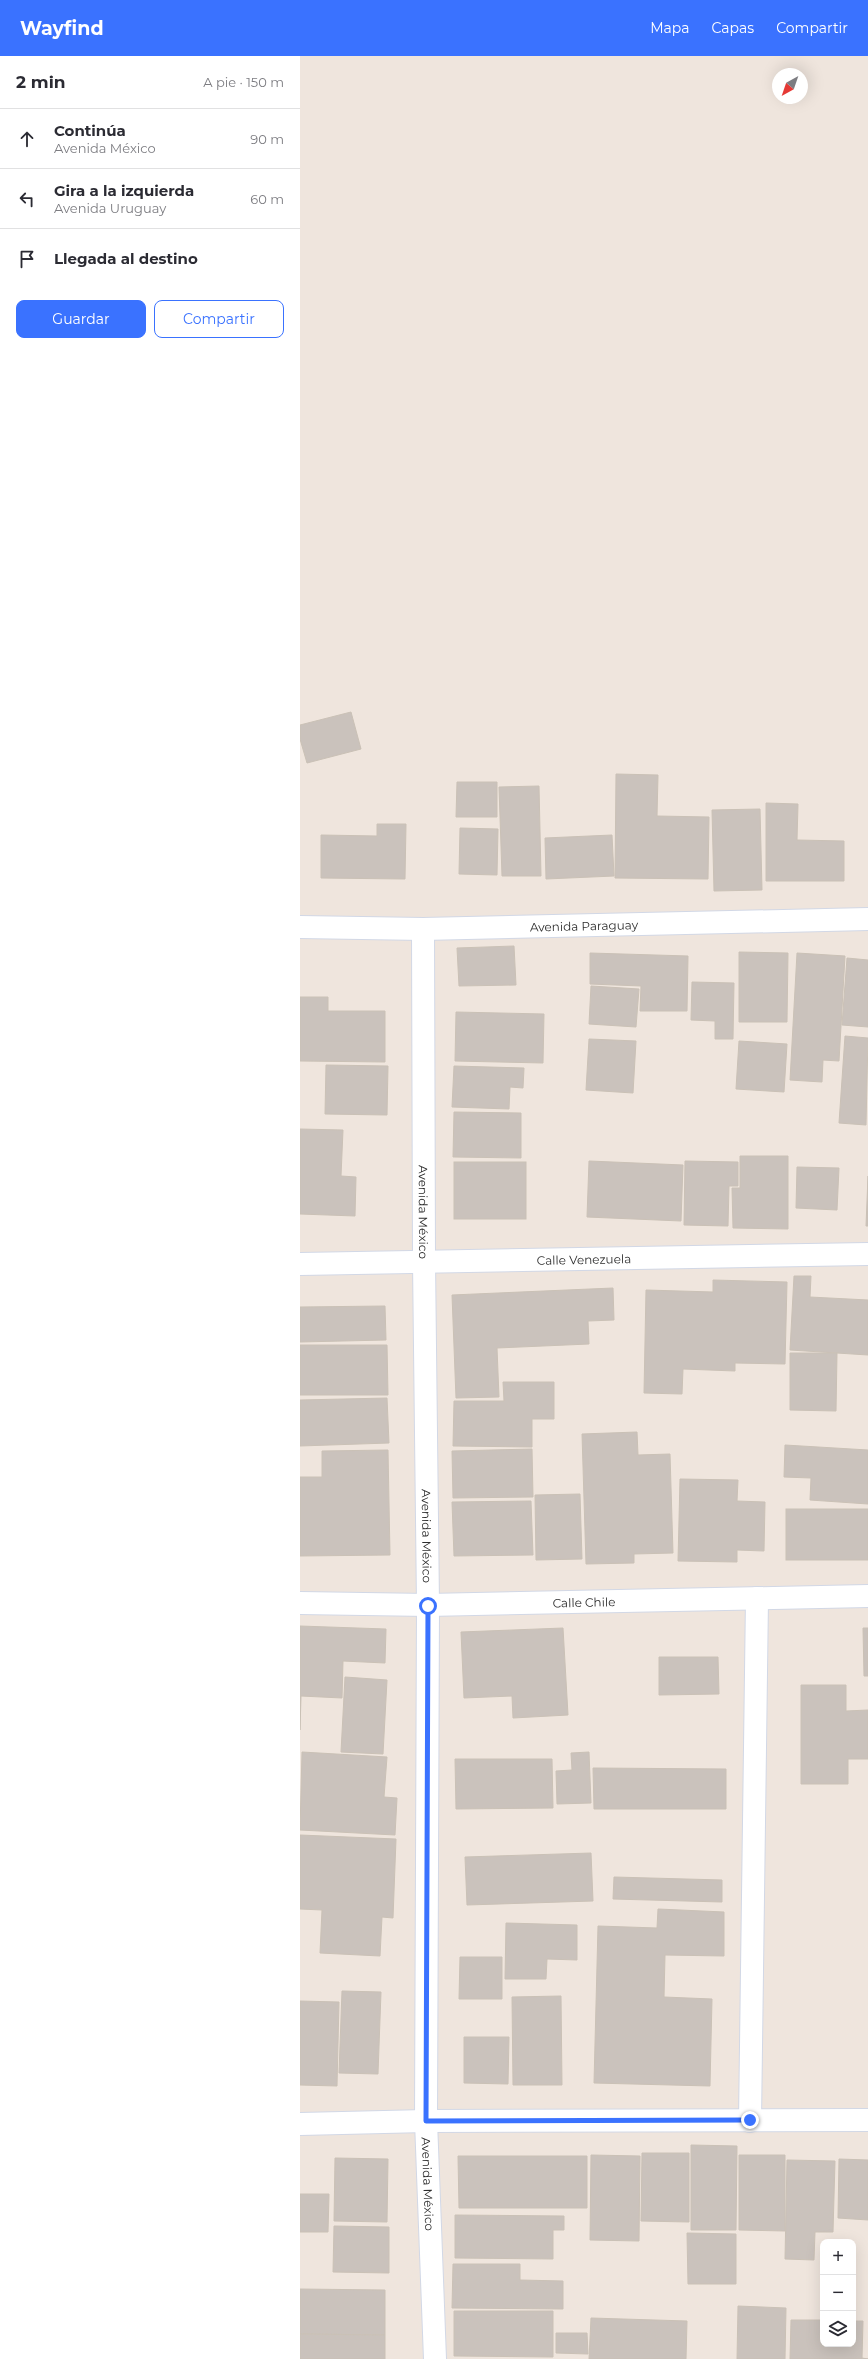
<!DOCTYPE html>
<html lang="es">
<meta charset="utf-8">
<style>
:root{--surface:#fff;--page:#f7f7f7;--text:#2b2b33;--muted:#7c7c81;--line:#e1e1e2;--accent:#3a72ff}
body{margin:0;font-family:Montserrat,sans-serif;background:var(--page);color:var(--text)}
.controls{position:absolute;right:12px;bottom:12px;display:grid;overflow:hidden;border-radius:8px;box-shadow:0 4px 16px #0002}
.controls button{width:36px;height:36px;display:grid;place-items:center;padding:0;border:0;border-bottom:1px solid var(--line);background:var(--surface);color:var(--text);font:20px sans-serif}
.compass{position:absolute;left:472px;top:12px;width:36px;height:36px;border-radius:50%;background:var(--surface);box-shadow:0 4px 16px #0002;rotate:220deg}
.stop{position:absolute;width:12px;height:12px;margin:-9px;border:3px solid #3a72ff;border-radius:50%;background:#fff}
.stop.end{background:#3a72ff;border-color:#fff;box-shadow:0 1px 4px #0008}
.list{margin:0;padding:0;list-style:none}
h2{display:flex;justify-content:space-between;align-items:center;height:52px;margin:0;padding:0 16px;font-size:17px}
h2 small{font-size:13px;font-weight:400;color:var(--muted)}
.list li{display:grid;grid-template-columns:26px 1fr auto;gap:12px;align-items:center;box-sizing:border-box;height:60px;padding:0 16px;border-top:1px solid var(--line)}
.list b{display:block;font-size:15px;white-space:nowrap}
.list p{margin:0;font-size:13px;white-space:nowrap;color:var(--muted)}
.list em{font-size:13px;font-style:normal;color:var(--muted)}
.actions{display:flex;gap:8px;padding:12px 16px}
.actions a{flex:1;padding:9px 0;border:1px solid var(--accent);border-radius:8px;text-align:center;font-size:14px;color:var(--accent)}
.actions .main{background:var(--accent);color:#fff}
.icon{flex:none;width:22px;height:22px;fill:none;stroke:currentColor;stroke-width:2;stroke-linecap:round;stroke-linejoin:round}
.map{position:relative;flex:none;width:568px;height:2303px;overflow:hidden}
header{display:flex;align-items:center;gap:24px;box-sizing:border-box;height:56px;padding:0 20px;background:var(--accent);color:#fff}
header strong{font-size:19px}
nav{display:flex;gap:22px;margin-inline-start:auto;font-size:14px}
main{display:flex}
aside{flex:1;background:var(--surface)}
.map>svg:first-child{display:block}
.building{fill:#cac2bc;stroke:#cac1b6}
.lines{fill:none;stroke-linecap:round;stroke-linejoin:round}
.street-casing{stroke:#d2d8e6;stroke-width:24}
.street{stroke:#fff;stroke-width:22}
.route{stroke:#3a72ff;stroke-width:5}
.labels{text-anchor:middle;dominant-baseline:central;stroke-width:3;stroke-linejoin:round;paint-order:stroke}
.street-label{font-size:12px;fill:#2c2c2c;stroke:#fff}
</style>
<header>
<strong>Wayfind</strong>
<nav><a>Mapa</a><a>Capas</a><a>Compartir</a></nav>
</header>
<main>
<aside>
<h2>2 min<small>A pie · 150 m</small></h2>
<ul class="list">
<li><svg class="icon" aria-label="ahead" viewBox="0 0 24 24"><path d="M12 20V5M6 11l6-6 6 6"/></svg><div><b>Continúa</b><p>Avenida México</p></div><em>90 m</em></li>
<li><svg class="icon" aria-label="left" viewBox="0 0 24 24"><path d="M17 20v-9H6M10 6l-5 5 5 5"/></svg><div><b>Gira a la izquierda</b><p>Avenida Uruguay</p></div><em>60 m</em></li>
<li><svg class="icon" aria-label="arrive" viewBox="0 0 24 24"><path d="M6 21V4h12l-3 4 3 4H6"/></svg><div><b>Llegada al destino</b></div></li>
</ul>
<div class="actions"><a class="main">Guardar</a><a>Compartir</a></div>
</aside>
<div class="map">
<svg width="568" height="2303" viewBox="0 0 568 2303">
<rect width="100%" height="100%" fill="#efe5dd"/>
<g class="building">
<polygon points="51,656 61,693 7,707 0,683 0,669"/>
<polygon points="316,718 358,719 357,760 409,761 408,823 315,822"/>
<polygon points="157,726 197,726 197,761 156,761"/>
<polygon points="239,730 241,820 202,820 199,731"/>
<polygon points="466,747 498,748 497,784 544,785 544,825 466,825"/>
<polygon points="460,753 462,834 414,835 412,754"/>
<polygon points="77,768 106,768 105,823 21,822 21,779 77,780"/>
<polygon points="160,772 198,773 197,819 159,818"/>
<polygon points="312,779 314,820 246,823 245,782"/>
<polygon points="214,890 216,929 159,930 157,892"/>
<polygon points="439,896 488,897 487,966 439,966"/>
<polygon points="290,897 388,900 387,955 340,955 341,930 290,928"/>
<polygon points="497,897 545,900 539,1005 523,1004 522,1026 490,1024"/>
<polygon points="547,902 568,904 568,971 542,969"/>
<polygon points="392,926 434,927 433,983 415,983 415,965 391,964"/>
<polygon points="291,930 339,933 336,971 289,968"/>
<polygon points="0,941 28,941 28,955 85,955 85,1006 0,1005"/>
<polygon points="156,956 244,958 243,1007 155,1005"/>
<polygon points="545,980 568,982 566,1069 539,1067"/>
<polygon points="289,983 336,985 333,1037 286,1034"/>
<polygon points="439,985 487,988 484,1036 436,1033"/>
<polygon points="26,1009 88,1010 87,1059 25,1058"/>
<polygon points="154,1010 224,1012 223,1032 210,1031 209,1053 152,1051"/>
<polygon points="154,1056 221,1057 221,1102 153,1101"/>
<polygon points="0,1073 43,1074 41,1120 56,1121 55,1160 0,1158"/>
<polygon points="440,1100 488,1100 488,1173 433,1172 432,1132 440,1132"/>
<polygon points="289,1105 383,1109 381,1165 287,1161"/>
<polygon points="385,1105 438,1106 438,1130 429,1130 428,1170 384,1169"/>
<rect x="154" y="1106" width="72" height="57"/>
<polygon points="497,1111 539,1112 537,1154 496,1152"/>
<polygon points="568,1120 568,1170 566,1170"/>
<polygon points="494,1220 511,1220 510,1241 568,1244 568,1299 490,1294"/>
<polygon points="413,1224 487,1226 485,1308 435,1307 435,1315 383,1313 382,1338 344,1337 346,1234 413,1236"/>
<polygon points="313,1232 314,1264 288,1265 289,1288 197,1292 199,1341 156,1342 152,1239"/>
<polygon points="85,1250 86,1284 0,1286 0,1251"/>
<polygon points="0,1289 87,1289 88,1339 0,1339"/>
<polygon points="490,1297 537,1297 536,1355 490,1354"/>
<polygon points="203,1326 254,1326 254,1363 232,1363 232,1391 153,1390 154,1345 204,1345"/>
<polygon points="87,1342 89,1387 0,1390 0,1344"/>
<polygon points="337,1376 338,1399 370,1398 373,1497 334,1498 334,1507 286,1508 282,1378"/>
<polygon points="485,1389 568,1394 568,1448 510,1444 511,1422 484,1421"/>
<polygon points="232,1393 233,1441 153,1442 152,1395"/>
<polygon points="88,1394 90,1499 0,1500 0,1421 22,1421 22,1395"/>
<polygon points="380,1423 438,1424 437,1445 465,1446 464,1495 437,1494 437,1506 378,1505"/>
<polygon points="280,1438 282,1503 236,1504 235,1439"/>
<polygon points="231,1445 233,1499 154,1500 152,1446"/>
<rect x="486" y="1453" width="82" height="51"/>
<polygon points="0,1570 86,1573 85,1607 43,1605 42,1642 1,1640 0,1674"/>
<polygon points="263,1572 268,1659 213,1662 212,1640 164,1642 161,1576"/>
<polygon points="563,1572 568,1572 568,1620 564,1620"/>
<polygon points="359,1601 418,1601 419,1638 359,1639"/>
<polygon points="45,1621 87,1624 83,1698 41,1696"/>
<polygon points="501,1629 546,1629 546,1655 568,1654 568,1703 548,1703 548,1728 501,1728"/>
<polygon points="2,1696 87,1701 84,1741 97,1742 95,1779 0,1774"/>
<polygon points="289,1696 291,1747 257,1748 256,1715 272,1714 271,1697"/>
<polygon points="155,1703 252,1703 253,1752 156,1753"/>
<polygon points="293,1712 426,1713 426,1753 294,1753"/>
<polygon points="0,1779 96,1783 93,1862 82,1861 80,1900 20,1897 22,1854 0,1853"/>
<polygon points="291,1797 293,1845 167,1849 165,1801"/>
<polygon points="314,1821 422,1824 422,1846 313,1843"/>
<polygon points="358,1853 424,1856 424,1900 365,1899 364,1941 412,1943 410,2030 294,2027 298,1870 357,1872"/>
<polygon points="206,1867 277,1869 277,1904 247,1903 246,1923 205,1923"/>
<polygon points="160,1901 202,1901 202,1943 159,1943"/>
<polygon points="42,1935 81,1936 78,2018 39,2017"/>
<polygon points="261,1940 262,2029 213,2029 212,1941"/>
<polygon points="0,1945 39,1946 37,2030 0,2029"/>
<polygon points="164,1981 209,1981 208,2028 164,2027"/>
<polygon points="391,2089 437,2090 436,2174 391,2174"/>
<polygon points="342,2097 389,2097 389,2166 341,2165"/>
<polygon points="291,2099 340,2100 339,2185 290,2184"/>
<polygon points="439,2099 485,2099 485,2175 439,2174"/>
<polygon points="158,2100 287,2100 287,2152 159,2152"/>
<polygon points="35,2102 88,2103 87,2166 34,2165"/>
<polygon points="539,2103 568,2104 568,2164 538,2162"/>
<polygon points="487,2104 535,2105 533,2176 515,2176 514,2204 485,2203"/>
<polygon points="0,2138 29,2138 28,2176 0,2176"/>
<polygon points="155,2159 264,2160 264,2174 253,2174 253,2203 155,2202"/>
<polygon points="34,2170 89,2171 89,2217 33,2216"/>
<polygon points="387,2177 436,2178 436,2228 388,2228"/>
<polygon points="153,2208 220,2208 220,2224 263,2225 263,2253 152,2252"/>
<polygon points="0,2233 85,2234 85,2279 0,2278"/>
<polygon points="438,2250 486,2252 485,2303 437,2303"/>
<polygon points="154,2255 253,2255 253,2301 154,2300"/>
<polygon points="291,2262 387,2265 386,2303 289,2303"/>
<polygon points="491,2264 523,2264 523,2288 553,2288 553,2265 563,2265 562,2302 568,2303 490,2303"/>
<polygon points="256,2277 287,2277 288,2298 256,2297"/>
<polygon points="0,2278 85,2279 85,2303 0,2303"/>
</g>
<g class="lines">
<defs>
<g id="street">
<path id="s1" d="M0 871 123 873 568 863"/>
<path id="s2" d="M123 873 124 1205 128 1549 126 2065 135 2303"/>
<path id="s3" d="M0 1208 568 1198"/>
<path id="s4" d="M0 1547 128 1549 568 1540"/>
<polyline points="450,2065 457,1542"/>
<polyline points="0,2068 126,2065 568,2064"/>
</g>
</defs>
<use href="#street" class="street-casing"/>
<use href="#street" class="street"/>
</g>
<g class="lines">
<polyline class="route" points="128,1550 126,2065 450,2064"/>
</g>
<g class="labels">
<g class="street-label">
<text stroke="none"><textPath href="#s1" startOffset="284">Avenida Paraguay</textPath></text>
<text stroke="none"><textPath href="#s2" startOffset="283">Avenida México</textPath></text>
<text stroke="none"><textPath href="#s3" startOffset="284">Calle Venezuela</textPath></text>
<text stroke="none"><textPath href="#s2" startOffset="607">Avenida México</textPath></text>
<text stroke="none"><textPath href="#s4" startOffset="284">Calle Chile</textPath></text>
<text stroke="none"><textPath href="#s2" startOffset="1255">Avenida México</textPath></text>
</g>
</g>
</svg>
<div class="controls">
<button>+</button>
<button>−</button>
<button><svg class="icon" aria-label="layers" viewBox="0 0 24 24"><path d="M12 4l9 5-9 5-9-5zM3 14l9 5 9-5"/></svg></button>
</div>
<svg class="compass" viewBox="-18 -18 36 36"><path d="M0-13l5 13h-10z" fill="#e53935"/><path d="M0 13l5-13h-10z" fill="#7c7c81"/></svg>
<div class="stop" style="left:128px;top:1550px"></div>
<div class="stop end" style="left:450px;top:2064px"></div>
</div>
</main>
